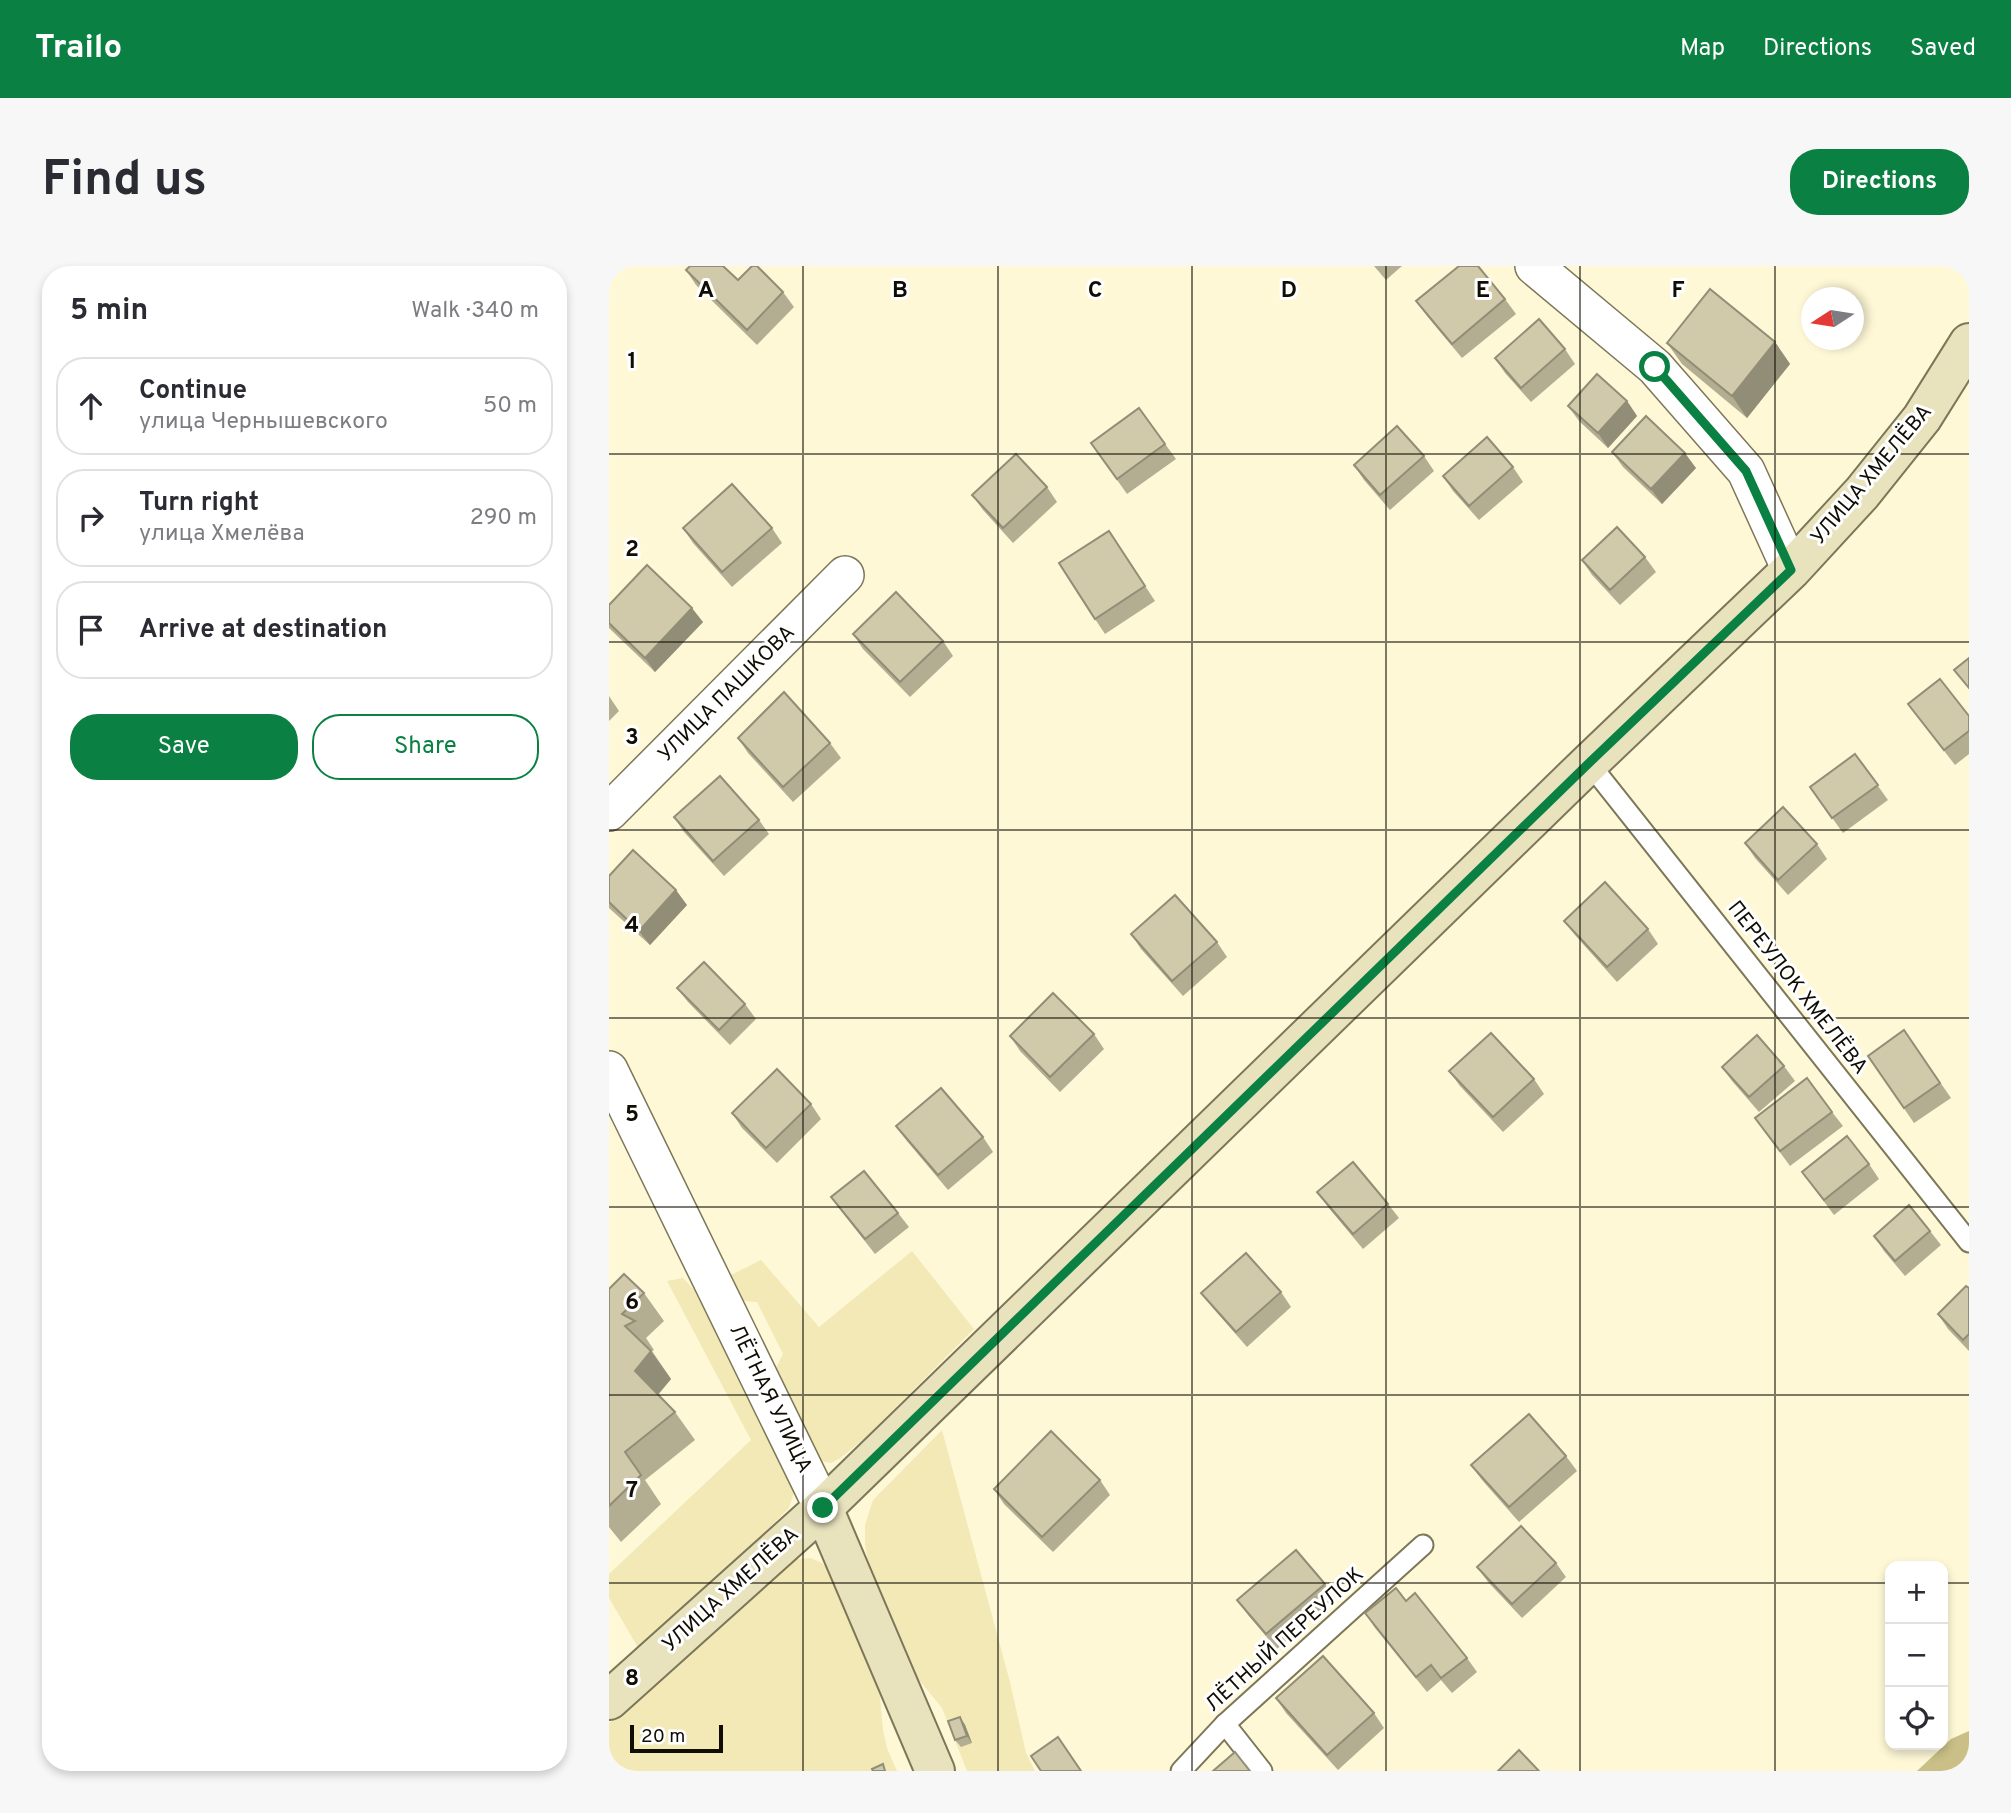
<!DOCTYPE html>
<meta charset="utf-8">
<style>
:root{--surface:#fff;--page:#f7f7f7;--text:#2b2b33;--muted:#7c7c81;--line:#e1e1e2;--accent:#0b8043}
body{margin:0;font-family:Overpass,sans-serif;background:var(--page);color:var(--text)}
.controls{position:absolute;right:21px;bottom:21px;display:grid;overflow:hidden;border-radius:14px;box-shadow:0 4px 10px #0003}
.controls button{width:63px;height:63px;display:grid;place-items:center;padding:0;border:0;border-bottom:2px solid var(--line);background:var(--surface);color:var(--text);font:35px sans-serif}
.compass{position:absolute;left:1192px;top:21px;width:63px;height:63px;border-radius:50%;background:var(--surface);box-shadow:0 4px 10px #0003;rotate:258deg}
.scale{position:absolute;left:21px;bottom:18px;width:93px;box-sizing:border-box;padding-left:7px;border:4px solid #100e04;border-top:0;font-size:19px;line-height:24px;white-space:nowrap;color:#100e04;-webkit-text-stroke:5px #fff;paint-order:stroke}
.stop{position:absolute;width:21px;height:21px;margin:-16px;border:5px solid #0b8043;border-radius:50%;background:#fff}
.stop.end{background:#0b8043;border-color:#fff;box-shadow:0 2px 7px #0008}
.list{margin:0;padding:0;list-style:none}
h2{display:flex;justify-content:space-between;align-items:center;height:91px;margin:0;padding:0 28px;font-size:30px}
h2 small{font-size:23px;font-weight:400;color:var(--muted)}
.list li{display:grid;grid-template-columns:46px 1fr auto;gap:21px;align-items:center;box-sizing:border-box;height:98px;margin:0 14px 14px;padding:0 14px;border:2px solid var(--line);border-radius:28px}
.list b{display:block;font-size:26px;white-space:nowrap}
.list p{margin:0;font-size:23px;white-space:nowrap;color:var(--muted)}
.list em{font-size:23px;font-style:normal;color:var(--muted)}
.actions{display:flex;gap:14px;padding:21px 28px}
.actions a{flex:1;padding:16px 0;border:2px solid var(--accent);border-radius:28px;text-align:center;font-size:24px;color:var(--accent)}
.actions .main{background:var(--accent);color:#fff}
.icon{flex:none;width:38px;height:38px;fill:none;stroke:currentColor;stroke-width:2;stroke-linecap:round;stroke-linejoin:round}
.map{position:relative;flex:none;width:1360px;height:1505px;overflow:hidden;border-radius:28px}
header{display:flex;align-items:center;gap:42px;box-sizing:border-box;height:98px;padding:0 35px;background:var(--accent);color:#fff}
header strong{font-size:33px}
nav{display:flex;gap:38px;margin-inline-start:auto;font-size:24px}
.intro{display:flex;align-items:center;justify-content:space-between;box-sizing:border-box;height:168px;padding:0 42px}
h1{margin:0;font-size:49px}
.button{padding:18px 32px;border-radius:28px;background:var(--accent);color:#fff;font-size:24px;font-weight:700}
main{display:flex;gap:42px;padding:0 42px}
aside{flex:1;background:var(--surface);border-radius:28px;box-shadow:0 4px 10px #0003}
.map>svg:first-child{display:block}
.green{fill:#f2e9b7}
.forest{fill:#c9bf87}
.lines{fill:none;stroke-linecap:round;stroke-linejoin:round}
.lane-casing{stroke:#7d7759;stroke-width:23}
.street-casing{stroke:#7d7759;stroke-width:40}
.secondary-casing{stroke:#7d7759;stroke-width:42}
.lane{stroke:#fff;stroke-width:19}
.street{stroke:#fff;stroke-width:37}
.secondary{stroke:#e8e2bd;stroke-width:38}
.wall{fill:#b3ae92}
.shaded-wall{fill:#928d77}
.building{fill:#d0caaa;stroke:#928d77;stroke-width:2}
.route{stroke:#0b8043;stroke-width:9}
.grid{fill:none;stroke:#100e04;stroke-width:2;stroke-opacity:0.55}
.labels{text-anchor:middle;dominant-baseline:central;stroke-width:6;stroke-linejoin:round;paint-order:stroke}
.street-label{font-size:21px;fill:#100e04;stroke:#fff}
.grid-label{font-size:23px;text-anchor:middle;font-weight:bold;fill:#100e04;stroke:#fff;stroke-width:6;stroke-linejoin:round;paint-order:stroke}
</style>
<header>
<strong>Trailo</strong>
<nav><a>Map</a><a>Directions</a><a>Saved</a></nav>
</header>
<div class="intro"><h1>Find us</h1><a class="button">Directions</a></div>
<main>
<aside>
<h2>5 min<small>Walk · 340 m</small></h2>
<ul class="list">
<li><svg class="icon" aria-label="ahead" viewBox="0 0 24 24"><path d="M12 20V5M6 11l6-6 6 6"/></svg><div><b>Continue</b><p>улица Чернышевского</p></div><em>50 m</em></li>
<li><svg class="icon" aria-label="right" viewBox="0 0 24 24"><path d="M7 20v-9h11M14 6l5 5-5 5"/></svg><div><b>Turn right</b><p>улица Хмелёва</p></div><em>290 m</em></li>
<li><svg class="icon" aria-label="arrive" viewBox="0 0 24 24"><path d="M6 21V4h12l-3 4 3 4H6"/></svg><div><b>Arrive at destination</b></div></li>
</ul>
<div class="actions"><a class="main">Save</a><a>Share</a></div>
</aside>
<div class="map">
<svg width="1360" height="1505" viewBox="0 0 1360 1505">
<rect width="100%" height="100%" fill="#fef8d7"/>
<g class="green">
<polygon points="303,985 365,1063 255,1173 230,1193 222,1197 211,1195 163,1110 174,1088 148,1036 122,1034 114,1013 152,994 210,1061"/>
<polygon points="74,1012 85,1024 186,1223 180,1242 128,1294 31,1385 0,1332 0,1308 142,1174 58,1015"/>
<polygon points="333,1164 401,1416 417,1487 426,1505 358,1505 333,1442 305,1408 270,1323 258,1290 256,1278 256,1259 264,1234"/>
<polygon points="201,1292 211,1296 220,1302 269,1408 274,1464 278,1482 288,1505 0,1505 0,1457 175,1297 186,1293"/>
</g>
<polygon class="forest" points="1360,1465 1360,1505 1308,1505 1342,1473"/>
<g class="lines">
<defs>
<g id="lane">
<polyline points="980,497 1360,976"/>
<polyline points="616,1458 653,1505"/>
<polyline points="572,1505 616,1458 814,1279"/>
</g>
<g id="street">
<polyline points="925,0 1046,101 1137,205 1182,304"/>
<polyline points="0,546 236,309"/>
<polyline points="0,804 214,1242"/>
</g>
<g id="secondary">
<polyline points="214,1242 326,1505"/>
<polyline points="0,1434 214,1242 980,497 1182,304 1253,227 1313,152 1360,77"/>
</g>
</defs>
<use href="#lane" class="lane-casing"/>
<use href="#street" class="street-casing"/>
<use href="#secondary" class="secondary-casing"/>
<use href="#lane" class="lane"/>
<use href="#street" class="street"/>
<use href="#secondary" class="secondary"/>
</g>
<g class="wall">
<polygon points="765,0 793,0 777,14"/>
<polygon points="77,4 129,14 174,26 185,41 148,79 87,19"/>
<polygon points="896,33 907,48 853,92 818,50 807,35"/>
<polygon points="1166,76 1181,98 1138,152 1073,98 1058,77"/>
<polygon points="956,83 966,98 922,136 896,107 886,92"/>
<polygon points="1018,135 1028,150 999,182 970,155 959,140"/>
<polygon points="530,142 567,193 518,228 482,177"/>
<polygon points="1003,186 1087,202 1053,238 1014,201"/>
<polygon points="815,190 825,205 781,244 755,214 745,199"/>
<polygon points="904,201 914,216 870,254 844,225 834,210"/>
<polygon points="438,221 448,236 404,277 374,244 363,229"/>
<polygon points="74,262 163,262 173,277 123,321 84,277"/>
<polygon points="500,265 546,335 496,368 486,353"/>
<polygon points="1036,291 1047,306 1011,339 983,309 973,294"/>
<polygon points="0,339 94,356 46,406 0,362"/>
<polygon points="244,368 334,375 344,390 301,431 254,383"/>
<polygon points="0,430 10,445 0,455"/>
<polygon points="1299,438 1360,450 1360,488 1346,499"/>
<polygon points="129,472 221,477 232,492 184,536 139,487"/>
<polygon points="1246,488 1279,534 1234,567 1201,521"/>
<polygon points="65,551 150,554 160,568 115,610 75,566"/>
<polygon points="1136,577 1208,578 1218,593 1179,629 1146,592"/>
<polygon points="0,610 78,639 41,679 0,642"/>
<polygon points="955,655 1039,663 1049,678 1008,716 966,669"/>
<polygon points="522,668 608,676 618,691 574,730 532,683"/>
<polygon points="68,722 136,738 147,753 121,779 79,736"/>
<polygon points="1295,764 1342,832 1305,857 1259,790"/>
<polygon points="485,768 495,783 451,826 411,785 401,770"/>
<polygon points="1175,800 1186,815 1150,846 1123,815 1113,801"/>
<polygon points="840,805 925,813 935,828 894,866 851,820"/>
<polygon points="202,838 212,853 168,897 133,862 123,847"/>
<polygon points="1223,846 1234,860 1181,900 1146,852"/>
<polygon points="287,860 374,871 384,886 339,924 298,875"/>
<polygon points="1260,898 1270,913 1225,949 1193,906"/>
<polygon points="708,926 779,938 790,952 754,983 719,941"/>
<polygon points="222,931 289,947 300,961 266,988 233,946"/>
<polygon points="1321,965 1332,979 1296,1010 1275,985 1265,970"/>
<polygon points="1360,1022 1360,1085 1339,1063 1329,1048"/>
<polygon points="0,1023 35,1027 55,1055 37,1072 45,1084 43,1085 62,1113 49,1129 66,1146 86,1174 36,1214 52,1238 12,1276 0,1261"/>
<polygon points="672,1026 682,1041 638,1081 603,1041 592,1027"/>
<polygon points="957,1190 968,1205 910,1256 873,1214 862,1199"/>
<polygon points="491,1214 501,1229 444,1286 395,1238 385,1223"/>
<polygon points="947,1297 957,1311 913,1352 879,1316 868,1301"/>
<polygon points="716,1318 726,1332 668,1383 639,1349 628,1334"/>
<polygon points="797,1335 858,1392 868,1406 843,1427 832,1414 818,1426 766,1362 756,1347"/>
<polygon points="667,1432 765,1447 775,1462 729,1504 677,1447"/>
<polygon points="351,1451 356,1459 363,1477 352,1481 346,1474"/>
</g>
<g class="shaded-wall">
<polygon points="1166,76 1181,98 1138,152 1123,130"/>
<polygon points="1018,135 1028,150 999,182 989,167"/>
<polygon points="1076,187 1087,202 1053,238 1042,223"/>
<polygon points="83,342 94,356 46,406 36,392"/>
<polygon points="67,624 78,639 41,679 30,665"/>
<polygon points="42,1085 62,1113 45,1133 26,1105"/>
<polygon points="351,1451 356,1459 363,1477 358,1470"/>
</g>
<g class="building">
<polygon points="81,0 114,0 129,14 143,0 148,0 174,26 138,64 77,4"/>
<polygon points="850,0 869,0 896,33 843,78 807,35"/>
<polygon points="1101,23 1166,76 1123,130 1058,77"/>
<polygon points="930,53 956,83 912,122 886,92"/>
<polygon points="988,108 1018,135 989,167 959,140"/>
<polygon points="530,142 556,178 508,213 482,177"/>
<polygon points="1037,150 1076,187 1042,223 1003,186"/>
<polygon points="788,160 815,190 771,229 745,199"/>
<polygon points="878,171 904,201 860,240 834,210"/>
<polygon points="407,188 438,221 394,262 363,229"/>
<polygon points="123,218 163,262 113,306 74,262"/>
<polygon points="1008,261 1036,291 1001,324 973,294"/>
<polygon points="500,265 536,320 486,353 450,297"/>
<polygon points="38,299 83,342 36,392 0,357 0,339"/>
<polygon points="287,326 334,375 291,416 244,368"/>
<polygon points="1360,392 1360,422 1345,404"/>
<polygon points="1331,413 1360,450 1360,465 1335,484 1299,438"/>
<polygon points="175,426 221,477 174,521 129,472"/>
<polygon points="1246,488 1269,519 1223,552 1201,521"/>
<polygon points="111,510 150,554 104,595 65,551"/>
<polygon points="1174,541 1208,578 1169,614 1136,577"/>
<polygon points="24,584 67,624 30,665 0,636 0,610"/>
<polygon points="996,616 1039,663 998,701 955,655"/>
<polygon points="566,629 608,676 563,715 522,668"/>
<polygon points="95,696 136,738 110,764 68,722"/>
<polygon points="444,727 485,768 441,811 401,770"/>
<polygon points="1295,764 1331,817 1295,842 1259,790"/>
<polygon points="882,767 925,813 884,851 840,805"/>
<polygon points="1148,769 1175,800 1140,831 1113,801"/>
<polygon points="168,803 202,838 157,882 123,847"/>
<polygon points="1198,812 1223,846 1171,885 1146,852"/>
<polygon points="332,822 374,871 329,909 287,860"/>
<polygon points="1238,870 1260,898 1215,934 1193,906"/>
<polygon points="744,896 779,938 744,968 708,926"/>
<polygon points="255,905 289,947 256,973 222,931"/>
<polygon points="1300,939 1321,965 1286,995 1265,970"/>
<polygon points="637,987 672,1026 627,1066 592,1027"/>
<polygon points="15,1008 35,1027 13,1048 26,1055 16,1060 42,1085 26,1105 66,1146 16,1186 32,1209 0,1240 0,1023"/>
<polygon points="1357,1020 1360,1022 1360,1068 1354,1074 1329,1048"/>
<polygon points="920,1148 957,1190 900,1241 862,1199"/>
<polygon points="442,1165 491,1214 433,1271 385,1223"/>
<polygon points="912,1260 947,1297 903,1338 868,1301"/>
<polygon points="687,1284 716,1318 657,1368 628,1334"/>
<polygon points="787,1322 797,1335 806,1327 858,1392 832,1412 822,1399 807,1411 756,1347"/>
<polygon points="714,1390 765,1447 718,1489 667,1432"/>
<polygon points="351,1451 358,1470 346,1474 339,1455"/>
<polygon points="449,1471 472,1505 432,1505 422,1490"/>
<polygon points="910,1484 930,1505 889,1505"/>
<polygon points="626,1486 641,1505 604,1505"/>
<polygon points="274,1498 276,1505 264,1505 263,1503"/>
</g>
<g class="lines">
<polyline class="route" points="214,1242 980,497 1182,304 1137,205 1046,101"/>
</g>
<path class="grid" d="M194 0V1505M389 0V1505M583 0V1505M777 0V1505M971 0V1505M1166 0V1505M0 188H1360M0 376H1360M0 564H1360M0 752H1360M0 941H1360M0 1129H1360M0 1317H1281M1334 1317H1360"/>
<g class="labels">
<g class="street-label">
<text transform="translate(1263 209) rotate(-50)">УЛИЦА ХМЕЛЁВА</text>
<text transform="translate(118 428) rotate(-45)">УЛИЦА ПАШКОВА</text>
<text transform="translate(1188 722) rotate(52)">ПЕРЕУЛОК ХМЕЛЁВА</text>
<text transform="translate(161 1133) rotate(64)">ЛЁТНАЯ УЛИЦА</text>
<text transform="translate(122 1324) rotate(-42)">УЛИЦА ХМЕЛЁВА</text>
<text transform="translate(676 1374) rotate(-42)">ЛЁТНЫЙ ПЕРЕУЛОК</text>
</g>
</g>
<g class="grid-label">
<text x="97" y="31">A</text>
<text x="291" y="31">B</text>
<text x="486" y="31">C</text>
<text x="680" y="31">D</text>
<text x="874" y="31">E</text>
<text x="1069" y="31">F</text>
<text x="23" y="102">1</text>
<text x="23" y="290">2</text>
<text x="23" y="478">3</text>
<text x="23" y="666">4</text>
<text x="23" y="855">5</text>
<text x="23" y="1043">6</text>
<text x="23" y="1231">7</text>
<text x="23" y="1419">8</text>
</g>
</svg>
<div class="controls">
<button>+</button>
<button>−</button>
<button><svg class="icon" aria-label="locate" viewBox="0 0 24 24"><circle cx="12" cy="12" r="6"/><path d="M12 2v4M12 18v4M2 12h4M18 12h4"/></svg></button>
</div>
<svg class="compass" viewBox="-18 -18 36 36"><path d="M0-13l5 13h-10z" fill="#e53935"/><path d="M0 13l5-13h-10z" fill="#7c7c81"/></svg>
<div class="scale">20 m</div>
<div class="stop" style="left:1046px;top:101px"></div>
<div class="stop end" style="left:214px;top:1242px"></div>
</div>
</main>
